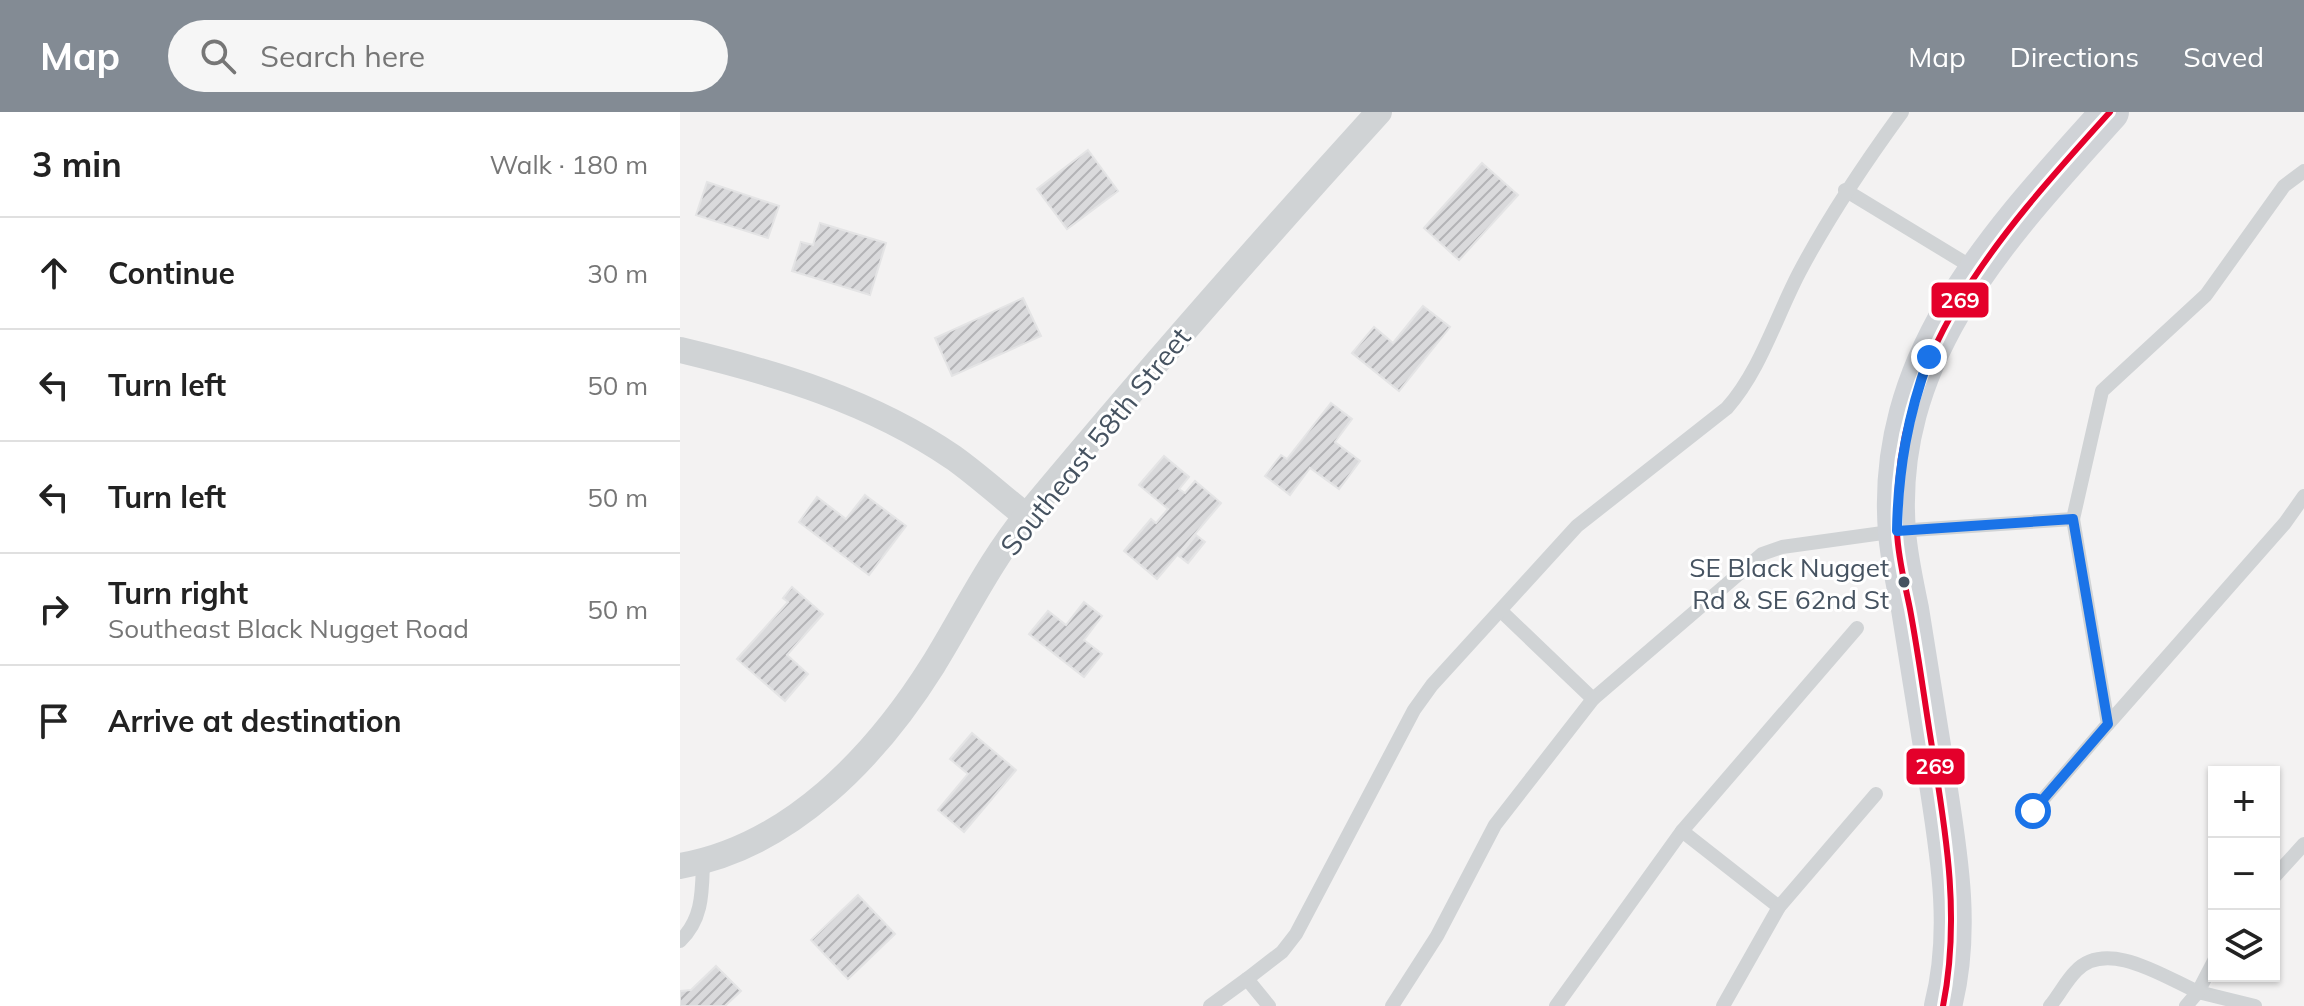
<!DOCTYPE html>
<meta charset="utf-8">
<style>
:root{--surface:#fff;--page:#f6f6f6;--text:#222;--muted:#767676;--line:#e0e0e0;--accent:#838b94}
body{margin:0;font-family:Mulish,sans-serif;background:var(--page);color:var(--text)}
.controls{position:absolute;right:24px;bottom:24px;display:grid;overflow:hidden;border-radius:0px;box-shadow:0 2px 6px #0004}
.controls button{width:72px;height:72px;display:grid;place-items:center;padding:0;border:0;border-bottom:2px solid var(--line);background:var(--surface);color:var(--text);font:40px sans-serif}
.stop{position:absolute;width:24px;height:24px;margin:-18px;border:6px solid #1a73e8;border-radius:50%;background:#fff}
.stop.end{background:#1a73e8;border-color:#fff;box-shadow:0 2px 8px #0008}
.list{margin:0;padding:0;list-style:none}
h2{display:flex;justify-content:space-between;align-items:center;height:104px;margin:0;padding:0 32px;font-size:34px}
h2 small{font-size:26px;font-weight:400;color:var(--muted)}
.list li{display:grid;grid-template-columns:52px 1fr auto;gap:24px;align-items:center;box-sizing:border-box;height:112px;padding:0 32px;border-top:2px solid var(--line)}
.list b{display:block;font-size:30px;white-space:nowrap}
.list p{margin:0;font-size:26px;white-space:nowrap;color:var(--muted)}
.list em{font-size:26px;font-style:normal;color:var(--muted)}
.icon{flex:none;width:44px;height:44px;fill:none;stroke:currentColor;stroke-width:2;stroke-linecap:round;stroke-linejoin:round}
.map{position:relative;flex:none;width:1624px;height:894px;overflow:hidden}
header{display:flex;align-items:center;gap:48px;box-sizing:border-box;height:112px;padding:0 40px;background:var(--accent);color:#fff}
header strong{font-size:38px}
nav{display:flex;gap:44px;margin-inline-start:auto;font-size:28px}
.search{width:560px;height:72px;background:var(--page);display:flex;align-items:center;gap:20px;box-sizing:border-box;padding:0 28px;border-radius:44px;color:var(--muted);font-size:30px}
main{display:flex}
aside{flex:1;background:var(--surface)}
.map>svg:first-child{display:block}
.building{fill:url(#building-hatch);stroke:#e4e4e5;stroke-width:2}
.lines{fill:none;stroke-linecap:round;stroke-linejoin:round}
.lane{stroke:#d0d3d5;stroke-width:14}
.street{stroke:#d0d3d5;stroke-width:26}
.secondary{stroke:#d0d3d7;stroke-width:38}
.bus-1-casing{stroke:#fff;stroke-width:12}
.bus-1{stroke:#e4002b;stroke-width:6}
.route{stroke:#1a73e8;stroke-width:10}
.bus-dot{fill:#465361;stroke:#fff;stroke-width:3}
.labels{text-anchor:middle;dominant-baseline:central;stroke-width:6;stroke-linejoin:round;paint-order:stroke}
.bus-label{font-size:26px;fill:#465361;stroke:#fff;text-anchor:end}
.street-label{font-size:28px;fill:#465361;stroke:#fff}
.line-badge{stroke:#fff;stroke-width:3}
.badge-label{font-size:22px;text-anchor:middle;font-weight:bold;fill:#fff}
</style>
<header>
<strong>Map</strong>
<div class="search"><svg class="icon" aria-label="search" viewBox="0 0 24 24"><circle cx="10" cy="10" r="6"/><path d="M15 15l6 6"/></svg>Search here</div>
<nav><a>Map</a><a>Directions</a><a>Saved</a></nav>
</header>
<main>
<aside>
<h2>3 min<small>Walk · 180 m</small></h2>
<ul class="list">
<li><svg class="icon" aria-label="ahead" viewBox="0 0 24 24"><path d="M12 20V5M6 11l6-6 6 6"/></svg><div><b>Continue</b></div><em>30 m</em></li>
<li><svg class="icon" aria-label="left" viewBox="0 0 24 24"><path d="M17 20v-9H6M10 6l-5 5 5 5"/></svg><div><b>Turn left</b></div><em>50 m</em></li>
<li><svg class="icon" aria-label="left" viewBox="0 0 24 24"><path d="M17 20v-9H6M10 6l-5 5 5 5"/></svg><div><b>Turn left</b></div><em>50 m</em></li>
<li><svg class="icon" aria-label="right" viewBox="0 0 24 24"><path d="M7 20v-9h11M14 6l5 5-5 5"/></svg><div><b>Turn right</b><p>Southeast Black Nugget Road</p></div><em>50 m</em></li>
<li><svg class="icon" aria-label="arrive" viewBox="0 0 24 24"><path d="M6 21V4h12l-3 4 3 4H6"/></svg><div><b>Arrive at destination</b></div></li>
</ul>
</aside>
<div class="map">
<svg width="1624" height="894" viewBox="0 0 1624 894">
<defs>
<pattern id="building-hatch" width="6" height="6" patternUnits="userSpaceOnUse" patternTransform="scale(2)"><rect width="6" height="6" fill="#dadadc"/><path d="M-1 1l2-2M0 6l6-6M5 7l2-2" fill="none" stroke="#b3b3b6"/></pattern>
</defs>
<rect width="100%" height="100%" fill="#f3f2f2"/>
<g class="building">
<polygon points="408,38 438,79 387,117 357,77"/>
<polygon points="802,51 838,83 779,148 744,116"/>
<polygon points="27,70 99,94 88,126 16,103"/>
<polygon points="140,111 206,131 190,183 112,159 121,130 133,133"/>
<polygon points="343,186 361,224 272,264 255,226"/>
<polygon points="743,194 770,215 719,279 672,241 694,215 713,231"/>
<polygon points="651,291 672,307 655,330 680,349 659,377 630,356 610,383 585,364 601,343 607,347"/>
<polygon points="484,344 509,365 499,377 505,381 515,369 541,391 477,467 444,439 471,407 476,411 488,397 459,373"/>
<polygon points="185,383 226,414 189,463 119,410 137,385 166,407"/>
<polygon points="516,423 525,430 508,451 499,444"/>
<polygon points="112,475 143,502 107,543 128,562 105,589 57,547 108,490 103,486"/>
<polygon points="404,490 422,504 404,528 422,542 404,565 349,522 368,499 386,513"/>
<polygon points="292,621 336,658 284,720 258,698 288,662 270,647"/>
<polygon points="178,783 215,822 168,867 131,828"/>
<polygon points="36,854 61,879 45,894 0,894 0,879 11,878"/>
</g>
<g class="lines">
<g class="lane">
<polyline points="1165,78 1295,157"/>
<polyline points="1393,407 1422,279 1526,183 1604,74 1624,59"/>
<polyline points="821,499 913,587"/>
<polyline points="1428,612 1605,411 1624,384"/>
<polyline points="1002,719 1177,516"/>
<polyline points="1594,765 1624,732"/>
<path d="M0 829C23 807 22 780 23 750"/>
<polyline points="1534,849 1518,880 1575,894"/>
<path d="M567 867 602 840 616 822 734 598 752 573 897 414 1047 296C1080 259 1096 205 1119 161 1149 104 1184 52 1222 0"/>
<polyline points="530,894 567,867 589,894"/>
<polyline points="712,894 757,824 815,713 913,587 1082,442 1102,435 1217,419 1393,407 1428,612 1353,699"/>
<polyline points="876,894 1002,719 1099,795"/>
<polyline points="1043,894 1099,795 1196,682"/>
<path d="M1370 894C1379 883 1386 869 1396 859 1427 826 1486 866 1518 880L1506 894"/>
</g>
<g class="street">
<path d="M0 238C96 261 191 289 274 346 299 364 322 385 346 404"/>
<path d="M0 754C110 735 196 644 253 553 284 503 311 446 350 400 463 264 580 131 699 0"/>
</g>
<path class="secondary" d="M1263 894C1283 816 1268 737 1256 659 1247 605 1239 551 1230 497 1225 472 1219 446 1217 420 1203 243 1322 120 1430 0"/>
<defs>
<path id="bus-1" d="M1263 894C1280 809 1267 726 1253 641 1245 593 1239 545 1230 497 1225 472 1218 446 1217 420 1210 242 1318 124 1430 0"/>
</defs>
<use href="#bus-1" class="bus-1-casing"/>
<use href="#bus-1" class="bus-1"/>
</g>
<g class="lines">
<path class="route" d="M1249 245C1228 303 1218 357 1217 419L1393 407 1428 612 1353 699"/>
</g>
<circle class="bus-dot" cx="1224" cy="470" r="7"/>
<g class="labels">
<g class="bus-label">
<text x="1209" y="455">SE Black Nugget<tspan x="1209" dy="32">Rd &amp; SE 62nd St</tspan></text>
</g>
<g class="street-label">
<text transform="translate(415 329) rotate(-51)">Southeast 58th Street</text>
</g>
</g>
<g class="line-badge">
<rect x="1250" y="169" width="60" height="38" rx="8" fill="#e4002b"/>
<rect x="1225" y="635" width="61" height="39" rx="8" fill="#e4002b"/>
</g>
<g class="badge-label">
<text x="1280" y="196">269</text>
<text x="1255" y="662">269</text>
</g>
</svg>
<div class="controls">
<button>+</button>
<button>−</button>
<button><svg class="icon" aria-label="layers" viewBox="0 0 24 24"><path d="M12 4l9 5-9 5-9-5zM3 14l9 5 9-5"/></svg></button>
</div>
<div class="stop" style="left:1353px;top:699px"></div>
<div class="stop end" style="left:1249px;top:245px"></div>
</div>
</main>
